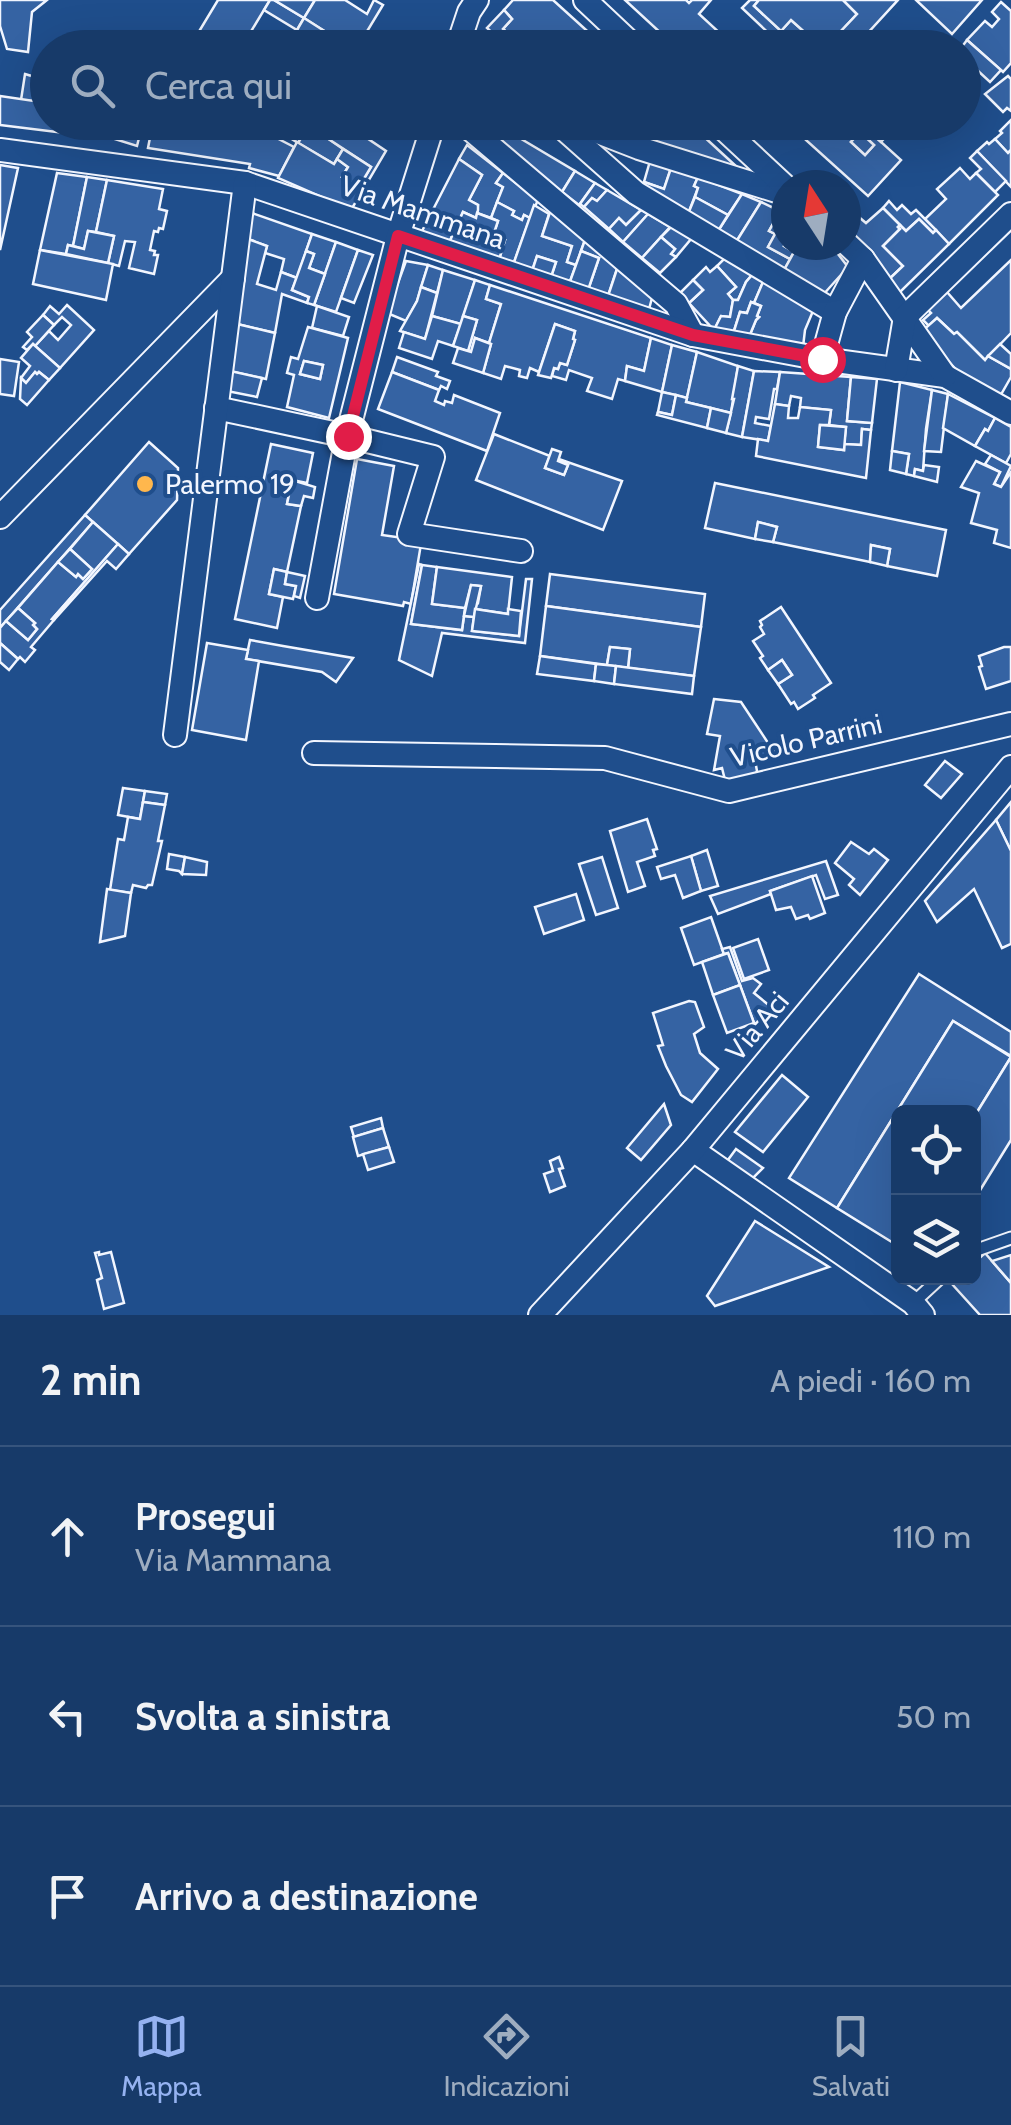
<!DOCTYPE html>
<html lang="it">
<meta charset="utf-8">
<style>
:root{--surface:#173a69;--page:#244571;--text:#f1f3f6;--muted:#9eadc0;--line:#36547d;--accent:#95b2f1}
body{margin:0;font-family:Cabin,sans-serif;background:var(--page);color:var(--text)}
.controls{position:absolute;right:30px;bottom:30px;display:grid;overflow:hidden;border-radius:15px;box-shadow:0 10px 40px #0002}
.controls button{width:90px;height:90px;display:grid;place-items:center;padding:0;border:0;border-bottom:2px solid var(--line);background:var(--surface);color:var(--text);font:50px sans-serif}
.compass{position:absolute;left:771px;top:170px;width:90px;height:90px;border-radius:50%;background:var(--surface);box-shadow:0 10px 40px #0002;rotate:348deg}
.stop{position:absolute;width:30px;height:30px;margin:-22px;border:8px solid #e11d48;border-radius:50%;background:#fff}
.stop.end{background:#e11d48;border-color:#fff;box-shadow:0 2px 10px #0008}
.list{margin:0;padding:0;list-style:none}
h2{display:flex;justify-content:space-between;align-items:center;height:130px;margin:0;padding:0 40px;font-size:42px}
h2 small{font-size:32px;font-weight:400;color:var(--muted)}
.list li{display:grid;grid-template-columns:65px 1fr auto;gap:30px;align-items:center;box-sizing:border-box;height:180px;padding:0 40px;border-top:2px solid var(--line)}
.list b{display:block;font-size:38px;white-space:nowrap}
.list p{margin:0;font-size:32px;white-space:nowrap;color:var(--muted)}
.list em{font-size:32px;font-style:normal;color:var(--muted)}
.icon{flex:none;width:55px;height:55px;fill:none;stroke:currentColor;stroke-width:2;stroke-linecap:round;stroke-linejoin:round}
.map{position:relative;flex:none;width:1011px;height:1315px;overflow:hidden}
.search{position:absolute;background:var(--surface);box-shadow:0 10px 40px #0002;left:30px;right:30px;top:30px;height:110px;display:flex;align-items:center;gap:25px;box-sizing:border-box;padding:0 35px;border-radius:55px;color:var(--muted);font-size:38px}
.sheet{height:670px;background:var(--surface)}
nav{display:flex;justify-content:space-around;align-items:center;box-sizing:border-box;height:140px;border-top:2px solid var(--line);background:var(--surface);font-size:28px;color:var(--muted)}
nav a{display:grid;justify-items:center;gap:5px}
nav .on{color:var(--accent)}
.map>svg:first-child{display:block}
.building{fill:#3563a3;stroke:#f2f6ff;stroke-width:2.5;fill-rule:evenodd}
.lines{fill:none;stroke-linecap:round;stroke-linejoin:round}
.lane-casing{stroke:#f2f6ff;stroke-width:15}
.street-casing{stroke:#f2f6ff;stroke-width:26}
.lane{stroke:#1f4e8c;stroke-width:11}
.street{stroke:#1f4e8c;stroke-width:22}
.route{stroke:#e11d48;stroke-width:12}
.poi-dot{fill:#ffb74d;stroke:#1f4e8c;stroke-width:4}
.labels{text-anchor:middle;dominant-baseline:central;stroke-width:8;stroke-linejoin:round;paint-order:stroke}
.street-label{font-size:28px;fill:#f2f6ff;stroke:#1f4e8c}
.poi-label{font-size:28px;fill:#f2f6ff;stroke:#1f4e8c;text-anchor:start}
</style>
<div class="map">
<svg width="1011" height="1315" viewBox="0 0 1011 1315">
<rect width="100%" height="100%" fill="#1f4e8c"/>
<g class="building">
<polygon points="0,0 47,0 32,12 28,52 7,49 0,26"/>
<polygon points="218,0 270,0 241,48 189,48"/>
<polygon points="270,0 274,0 304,18 297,30 264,10"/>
<polygon points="274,0 315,0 304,18"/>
<polygon points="315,0 345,0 367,14 374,0 383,5 357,48 351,48 304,18"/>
<polygon points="513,0 553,0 606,48 545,48 536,39 530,46 522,39 519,43 503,29 512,19 504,10"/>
<polygon points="625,0 686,0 689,3 692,0 711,0 699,14 736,48 677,48"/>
<polygon points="750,0 759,0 754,6 781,31 791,20 809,36 803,41 810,48 771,48 777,41 742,8"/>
<polygon points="759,0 843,0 857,14 825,48 810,48 803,41 809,36 791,20 781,31 754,6"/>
<polygon points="843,0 898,0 854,48 825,48 857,14"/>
<polygon points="916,0 982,0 952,34"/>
<polygon points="1001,2 1011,11 1011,63 1003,72 967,40 985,21 992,27 999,19 992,12"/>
<polygon points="504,10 512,19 503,29 519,43 522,39 530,46 536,39 545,48 509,48 487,28"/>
<polygon points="304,18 351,48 302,48 308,37 297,30"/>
<polygon points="967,40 1001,70 990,82 964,58 964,48 961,48"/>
<polygon points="25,74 48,81 48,103 21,100"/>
<polygon points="1008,76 1011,79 1011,111 1007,108 1003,112 985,94"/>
<polygon points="0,96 48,103 48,122 143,122 137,146 102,135 81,135 0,125"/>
<polygon points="1011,120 1011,150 1008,153 995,139 1002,133 1000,131"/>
<polygon points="153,122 232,122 257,129 261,122 265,122 271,126 267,133 294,147 279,176 249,168 250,164 148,148"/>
<polygon points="291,122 311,122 298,143 284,134"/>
<polygon points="311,122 337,122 327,138 343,149 334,164 298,143"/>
<polygon points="337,122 343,122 386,151 363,190 359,187 371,167 327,138"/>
<polygon points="643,122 688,122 738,168 647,139 636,129"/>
<path d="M806 122H859L901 160 868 196 797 132ZM860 132 874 145 865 155 851 142Z"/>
<polygon points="864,122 891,122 895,126 881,142 862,125"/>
<polygon points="501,127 575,171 562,192 493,140"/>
<polygon points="860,132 874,145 865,155 851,142"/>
<polygon points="995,139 1008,153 1011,150 1011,187 977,151 987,142 989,144"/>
<polygon points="297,142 334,164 337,159 348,167 342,177 363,190 351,210 278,178"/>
<polygon points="467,145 503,173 496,183 503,187 491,218 477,213 478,205 469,200 482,175 459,159"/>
<polygon points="343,149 371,167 359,187 342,177 348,167 337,159"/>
<polygon points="977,151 1006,181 995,192 976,173 981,169 970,158"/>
<polygon points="459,159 482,175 469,200 478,205 478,210 476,218 463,212 448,245 420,235"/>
<polygon points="650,161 671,168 664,189 644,182"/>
<polygon points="0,165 18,168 0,250"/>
<polygon points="671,168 698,177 694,186 698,188 688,214 643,186 644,182 664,189"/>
<polygon points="960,168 970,179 976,173 998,195 949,244 925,219 946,199 937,189"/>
<polygon points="575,171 595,183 579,205 562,192"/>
<polygon points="57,173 87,177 73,246 68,245 66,254 40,250"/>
<polygon points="503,173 538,200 530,218 524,215 522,220 512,215 514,211 497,202 503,187 496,183"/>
<polygon points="87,177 107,180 96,232 88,231 84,249 73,246"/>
<polygon points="698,177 742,194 728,215 695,197 698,188 694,186"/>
<polygon points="107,180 163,189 159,209 167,211 163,229 159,228 158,232 154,231 150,250 155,251 154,255 158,255 154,274 129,268 135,242 125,241 119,266 108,263 114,236 96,232"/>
<polygon points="595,183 607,190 597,201 592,198 584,207 580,204"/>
<polygon points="607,190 641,210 626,225 619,218 609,229 584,207 592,198 597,201"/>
<polygon points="742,194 761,202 736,242 718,231"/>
<polygon points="695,197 728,215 718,231 688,214"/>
<polygon points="889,201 897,210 902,205 911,214 916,210 936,230 933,233 919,219 906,231 883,208"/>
<polygon points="497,202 514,211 512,215 522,220 524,215 530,218 512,268 498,263 505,240 493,236 498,221 491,218"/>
<polygon points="761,202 786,214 786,220 778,215 769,231 775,234 768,247 790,259 783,272 736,242"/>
<polygon points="534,205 549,214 542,236 572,246 567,262 576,265 568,287 550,280 556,262 537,256 531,274 512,268"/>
<polygon points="883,208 900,225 898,227 900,229 883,246 903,266 885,283 871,256 846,231 860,218 866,223"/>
<polygon points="551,209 586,237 576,265 567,262 572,246 542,236"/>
<polygon points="641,210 648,214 623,242 609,229 619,218 626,225"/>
<polygon points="463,212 476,218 477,213 498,221 493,236 505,240 498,263 448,245"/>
<polygon points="252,213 312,234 297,278 281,272 284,259 265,253 267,246 248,239"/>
<polygon points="648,214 670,227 642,258 623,242"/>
<polygon points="778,215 786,220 786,242 784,246 794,252 790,259 768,247 775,234 769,231"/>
<polygon points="919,219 933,233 936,230 949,244 897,295 885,283 903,266 883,246 900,229 898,227 900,225 906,231"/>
<polygon points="671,227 691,239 676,257 671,254 675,249 661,237"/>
<polygon points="88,231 114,236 108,263 66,254 68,245 84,249"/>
<polygon points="312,234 336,242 325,274 309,268 314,254 306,251"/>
<polygon points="586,237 618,266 607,299 587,293 599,258 581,251"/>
<polygon points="661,237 675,249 671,254 676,257 660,273 642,258"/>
<polygon points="248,239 267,246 257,284 276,290 281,272 297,278 292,290 309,297 307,303 282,294 275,333 233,323"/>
<polygon points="336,242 358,250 336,312 314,305"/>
<polygon points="786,242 786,245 831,245 848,267 822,296 783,272 794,252 784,246"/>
<polygon points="40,250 113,264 106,300 33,284"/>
<polygon points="358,250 373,255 354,303 341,298"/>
<polygon points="306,251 314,254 309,268 325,274 314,305 307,303 309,297 292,290"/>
<polygon points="581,251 599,258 587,293 568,287"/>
<polygon points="537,256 556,262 550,280 531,274"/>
<polygon points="724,259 752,275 746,282 738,300 733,300 728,294 736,287 717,266"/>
<polygon points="1011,260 1011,333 985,360 957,332 954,334 937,318 929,326 923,320 931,313 928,310 947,292 961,308"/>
<polygon points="406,261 428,265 417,301 406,321 387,313"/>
<polygon points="428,265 443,270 437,293 421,287"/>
<polygon points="618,266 652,298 648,313 607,299"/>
<polygon points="717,266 736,287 728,294 733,300 730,317 721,316 714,330 689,303 703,290 693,280 706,267 710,272"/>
<polygon points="443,270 475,280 461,324 432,316"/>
<polygon points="752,275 763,282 754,303 751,302 747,313 740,312 733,334 714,330 721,316 730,317 733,300 738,300 746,282"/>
<polygon points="475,280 490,285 486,299 501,304 489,343 475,338 471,352 468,351 477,320 463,316"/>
<polygon points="693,280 703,290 689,303 680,293"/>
<polygon points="763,282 813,311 805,330 803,347 749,337 756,320 759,317 757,316 761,306 754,303"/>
<polygon points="490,285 651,338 644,371 627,366 625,381 618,379 612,399 587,391 592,378 569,370 566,380 552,376 554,368 558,369 560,363 567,365 575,340 573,339 575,331 555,324 539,372 530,368 527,378 519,376 520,370 505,366 501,379 483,373 491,344 489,343 501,304 486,299"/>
<polygon points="421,287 437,293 425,339 400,331 417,301"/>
<polygon points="751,302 761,306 757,316 759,317 756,320 749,337 733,334 740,312 747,313"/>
<polygon points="67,305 94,330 60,368 35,346 49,331 58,340 71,325 62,317 54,325 43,315 50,306 59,314"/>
<polygon points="317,306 349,317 343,336 312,328"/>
<polygon points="43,315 54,325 35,346 33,344 27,350 23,347 32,337 27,332"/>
<polygon points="432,316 461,324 453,346 438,341 432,359 399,348 404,332 425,339"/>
<polygon points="463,316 477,320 468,351 453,346"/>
<polygon points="937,318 954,334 957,332 985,360 988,356 1011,369 1011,377 999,398 965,379 921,332"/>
<polygon points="233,323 275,333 266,379 224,370"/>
<polygon points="555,324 575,331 573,339 575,340 567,365 560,363 558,369 554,368 551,378 538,375"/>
<path d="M308 327 348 338 329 418 287 407 294 375 287 373 291 357 298 359ZM304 361 323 365 320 379 300 374Z"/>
<polygon points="475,338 491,344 483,373 453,363 458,348 471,352"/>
<polygon points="651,338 672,345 662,392 625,381 627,366 644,371"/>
<polygon points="33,344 60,368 49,380 39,372 37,374 35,372 26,383 21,378 30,366 21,358"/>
<polygon points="1000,344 1011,354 1011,369 988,356"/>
<polygon points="672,345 697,352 687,398 662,392"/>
<polygon points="697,352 738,366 731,413 686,402"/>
<polygon points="397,357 438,372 436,376 450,381 447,389 441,386 439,390 392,372"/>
<polygon points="0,359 19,362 14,396 0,394"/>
<polygon points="304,361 323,365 320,379 300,374"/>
<polygon points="738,366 754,371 742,437 726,433 734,399 732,399"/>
<polygon points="226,370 262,378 257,397 222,390"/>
<polygon points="754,371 780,372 777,389 774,389 769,419 756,417 755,423 771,426 768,441 742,437"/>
<polygon points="35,372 37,374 39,372 49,380 27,405 20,399 21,378 26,383"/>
<polygon points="392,372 439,390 435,401 444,405 445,401 452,403 454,395 500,413 487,451 378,409"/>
<polygon points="780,372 851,377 847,421 872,423 871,430 862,429 861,445 844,444 846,427 829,425 831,410 800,407 801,398 791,396 789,406 775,404"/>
<polygon points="851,377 877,379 872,423 847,421"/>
<polygon points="900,382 932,390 926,429 923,471 915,469 914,476 906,474 909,454 892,451"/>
<polygon points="932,390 948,394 941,452 924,451"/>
<polygon points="662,392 676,395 672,415 658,412"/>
<polygon points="948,394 995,418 988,431 985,429 975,446 943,428"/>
<polygon points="676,395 687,398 686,402 711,408 707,428 657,415 658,412 672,415"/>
<polygon points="775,404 789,406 788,418 798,418 800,407 831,410 829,425 820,425 818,447 844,450 844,444 861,445 862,429 871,430 866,478 756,456 758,439 768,441"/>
<polygon points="711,408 731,413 726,433 707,428"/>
<polygon points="995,418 1011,427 1011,454 1006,463 975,446 985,429 988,431"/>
<polygon points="820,425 846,427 844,450 818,447"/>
<polygon points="494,434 550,456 545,468 564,475 568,465 558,461 559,459 622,481 603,530 476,480"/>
<polygon points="149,442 178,468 177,500 129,554 85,515"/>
<polygon points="271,444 313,453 307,483 292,480 287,504 301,506 287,572 274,569 269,594 283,597 277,628 235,619"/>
<polygon points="552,449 561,452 558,461 568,465 564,475 545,468"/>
<polygon points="892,451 909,454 906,474 890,470"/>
<polygon points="991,455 1011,466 1001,487 994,484 1000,472 985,464"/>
<polygon points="357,459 394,466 382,535 417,540 421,544 411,604 404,602 403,606 334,594"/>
<polygon points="976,461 1000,472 994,484 1001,487 1011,472 1011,548 994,543 997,530 971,523 979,493 961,487"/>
<polygon points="924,465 939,467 937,482 914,476 915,469 923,471"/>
<polygon points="292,480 315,487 313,498 304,496 301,506 287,504"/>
<polygon points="715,483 946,530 937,576 887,566 890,549 871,545 870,562 773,542 777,527 758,522 755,539 705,528"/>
<polygon points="85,515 93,522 0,628 0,610"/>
<polygon points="93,522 118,544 52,619 54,620 31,647 35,650 25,662 20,657 18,659 0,643 0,628 6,621 28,640 37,629 33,625 35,623 18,608 58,562 76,577 78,574 83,579 92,569 70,549"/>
<polygon points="758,522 777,527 773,542 755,539"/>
<polygon points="118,544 129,554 116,569 107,561 54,620 52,619"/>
<polygon points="871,545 890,549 887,566 870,562"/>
<polygon points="70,549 92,569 83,579 78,574 76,577 58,562"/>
<polygon points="419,564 422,565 411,624 462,630 464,616 474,617 472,631 519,636 526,579 532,579 525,643 442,633 432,676 399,660"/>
<polygon points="422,565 437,567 432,604 465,608 462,630 411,624"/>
<polygon points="437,567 512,577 508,614 475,609 476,602 478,603 481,586 471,585 465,608 432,604"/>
<polygon points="274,569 287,572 285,584 296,586 293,599 269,594"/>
<polygon points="287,572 305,576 300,598 294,596 296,586 285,584"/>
<polygon points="550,574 705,594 701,627 546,606"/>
<polygon points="471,585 481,586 474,617 464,616"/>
<polygon points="546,606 701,627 694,676 628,668 630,649 610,647 607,665 540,656"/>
<polygon points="781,607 831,683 813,695 815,698 798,709 794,702 791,704 778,684 792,675 782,660 768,670 760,658 763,656 753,641 764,634 760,627 762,625 760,621"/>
<polygon points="18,608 35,623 33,625 37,629 28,640 6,621"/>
<polygon points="475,609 508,614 508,609 521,611 519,636 472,631"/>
<polygon points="250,640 283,646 353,658 336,682 322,672 246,659"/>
<polygon points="0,643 18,659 9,670 0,662"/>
<polygon points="207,643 248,650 246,659 259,661 246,740 192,730"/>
<polygon points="610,647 630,649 628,668 607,665"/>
<polygon points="1004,647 1011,647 1011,681 986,689 979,667 982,666 979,656"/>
<polygon points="540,656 596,664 594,681 537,674"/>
<polygon points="782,660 792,675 778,684 768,670"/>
<polygon points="596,664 616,666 614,684 594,681"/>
<polygon points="616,666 694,676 692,694 614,684"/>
<polygon points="714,699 741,702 776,755 755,760 757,771 752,782 725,780 722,768 714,770 720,736 707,734"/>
<polygon points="945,761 962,774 941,798 925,785"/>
<polygon points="123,788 145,791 140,819 118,815"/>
<polygon points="145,791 167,794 165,805 143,802"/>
<polygon points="143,802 165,805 158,841 162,841 152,885 148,885 146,888 133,885 131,893 110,890 118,839 124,840 128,817 140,819"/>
<polygon points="1011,802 1011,851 996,820"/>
<polygon points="647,819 657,849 653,850 655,856 637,862 645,886 628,892 610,831"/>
<polygon points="996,820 1011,851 1011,944 1002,948 974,889 937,922 925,901"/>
<polygon points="851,842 869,854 874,849 888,860 860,895 849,885 854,879 835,863"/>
<polygon points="707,850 718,886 701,891 691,856"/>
<polygon points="169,854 185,857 182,874 179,871 167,869"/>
<polygon points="691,856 701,891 683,898 675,875 661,879 657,867"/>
<polygon points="185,857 207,862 206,875 182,874"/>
<polygon points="602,857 618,908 596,915 579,864"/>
<polygon points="826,861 838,895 825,899 816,875 770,891 771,894 718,914 710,896"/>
<polygon points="812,876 825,913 810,919 808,915 796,919 791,907 776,910 770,891"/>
<polygon points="107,889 131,893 125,936 100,942"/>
<polygon points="576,894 584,920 544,934 535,907"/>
<polygon points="711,917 724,954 694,965 681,928"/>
<polygon points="758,939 769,970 744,979 733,948"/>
<polygon points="730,947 742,981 753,978 761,984 754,993 771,1007 749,1031 748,1025 754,1023 728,953 724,954 722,949"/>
<polygon points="728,953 740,985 713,995 702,962"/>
<polygon points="919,974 1011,1032 1011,1056 953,1021 837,1208 789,1178"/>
<polygon points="740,985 754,1023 727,1033 713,995"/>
<polygon points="689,1001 695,1002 704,1027 694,1034 700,1053 718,1069 692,1102 681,1095 666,1066 658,1046 663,1045 653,1013"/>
<polygon points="953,1021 1011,1057 974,1117 974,1112 898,1112 898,1238 895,1244 837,1208"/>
<polygon points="1011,1057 1011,1140 974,1200 974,1117"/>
<polygon points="782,1075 808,1097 763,1152 735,1132"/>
<polygon points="664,1104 671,1125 641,1160 627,1148"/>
<polygon points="381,1118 383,1128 354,1137 351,1127"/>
<polygon points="383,1128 389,1147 358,1156 353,1137"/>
<polygon points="389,1147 394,1162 368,1170 363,1154"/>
<polygon points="736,1149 763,1168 751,1180 725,1164"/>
<polygon points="559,1157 563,1168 559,1169 565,1186 550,1192 544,1174 553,1171 550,1161"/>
<polygon points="755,1221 829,1267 715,1306 707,1296"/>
<polygon points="99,1252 99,1255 111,1252 124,1303 104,1309 97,1280 102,1278 95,1253"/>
<polygon points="985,1253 1011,1283 1011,1315 980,1315 951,1283 957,1278 974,1278 974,1263"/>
<polygon points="1011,1255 1011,1283 992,1261"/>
</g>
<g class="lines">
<defs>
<g id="lane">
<polyline points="974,1251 1011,1238"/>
<polyline points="913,1303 940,1278"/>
</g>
<g id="street">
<polyline points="585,0 636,48"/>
<polyline points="457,48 469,12 477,0"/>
<polyline points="462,122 676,304 693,335"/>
<polyline points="556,122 636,193 835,312"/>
<polyline points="572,122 639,148 786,194"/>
<polyline points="716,122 786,187"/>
<polyline points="0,150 245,183 693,335 822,359 945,376 1011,413"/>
<polyline points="846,243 863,259 945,376"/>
<polyline points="822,359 835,312 863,259"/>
<polyline points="896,370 905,317 1011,214"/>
<polyline points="216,408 347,436 433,457 409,534 521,551"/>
<polyline points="0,517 233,278"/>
<polyline points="317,598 347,436 398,236 434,122"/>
<polyline points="175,735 245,183"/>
<polyline points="314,753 605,758 729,791 1011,724"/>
<polyline points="693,1150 913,1303 923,1315"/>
<polyline points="540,1315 693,1150 1011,767"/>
</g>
</defs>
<use href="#lane" class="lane-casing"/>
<use href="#street" class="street-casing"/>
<use href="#lane" class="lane"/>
<use href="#street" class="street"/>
</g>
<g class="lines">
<polyline class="route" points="348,436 398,236 693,335 822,359"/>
</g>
<circle class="poi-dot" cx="145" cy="484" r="10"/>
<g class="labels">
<g class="street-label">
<text transform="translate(423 212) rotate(19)">Via Mammana</text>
<text transform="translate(806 740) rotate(-13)">Vicolo Parrini</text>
<text transform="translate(757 1026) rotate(-50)">Via Aci</text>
</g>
<g class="poi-label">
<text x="165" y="484">Palermo 19</text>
</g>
</g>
</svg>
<div class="controls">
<button><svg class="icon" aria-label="locate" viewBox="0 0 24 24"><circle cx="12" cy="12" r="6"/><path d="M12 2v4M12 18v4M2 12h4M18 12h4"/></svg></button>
<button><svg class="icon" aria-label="layers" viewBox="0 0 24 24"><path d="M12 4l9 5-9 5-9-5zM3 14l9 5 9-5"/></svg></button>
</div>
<svg class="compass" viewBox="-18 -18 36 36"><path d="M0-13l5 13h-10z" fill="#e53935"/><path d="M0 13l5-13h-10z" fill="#9eadc0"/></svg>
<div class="stop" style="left:822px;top:359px"></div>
<div class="stop end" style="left:348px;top:436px"></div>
<div class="search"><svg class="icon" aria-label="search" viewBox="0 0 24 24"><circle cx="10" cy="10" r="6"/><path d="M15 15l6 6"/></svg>Cerca qui</div>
</div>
<section class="sheet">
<h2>2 min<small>A piedi · 160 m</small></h2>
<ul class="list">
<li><svg class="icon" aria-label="ahead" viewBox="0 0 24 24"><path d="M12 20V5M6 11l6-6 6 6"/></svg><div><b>Prosegui</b><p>Via Mammana</p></div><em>110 m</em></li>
<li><svg class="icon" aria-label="left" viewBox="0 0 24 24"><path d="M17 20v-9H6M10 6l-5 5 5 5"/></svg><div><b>Svolta a sinistra</b></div><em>50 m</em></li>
<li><svg class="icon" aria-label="arrive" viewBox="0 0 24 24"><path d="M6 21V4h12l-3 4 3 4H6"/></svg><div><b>Arrivo a destinazione</b></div></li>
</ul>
</section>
<nav>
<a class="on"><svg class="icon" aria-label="map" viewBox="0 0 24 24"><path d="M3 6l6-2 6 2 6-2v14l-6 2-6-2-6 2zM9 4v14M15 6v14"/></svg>Mappa</a>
<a><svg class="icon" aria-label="directions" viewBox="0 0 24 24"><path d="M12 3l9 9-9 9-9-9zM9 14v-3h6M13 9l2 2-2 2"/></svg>Indicazioni</a>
<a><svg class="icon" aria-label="saved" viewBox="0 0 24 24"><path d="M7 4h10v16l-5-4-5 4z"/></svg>Salvati</a>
</nav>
